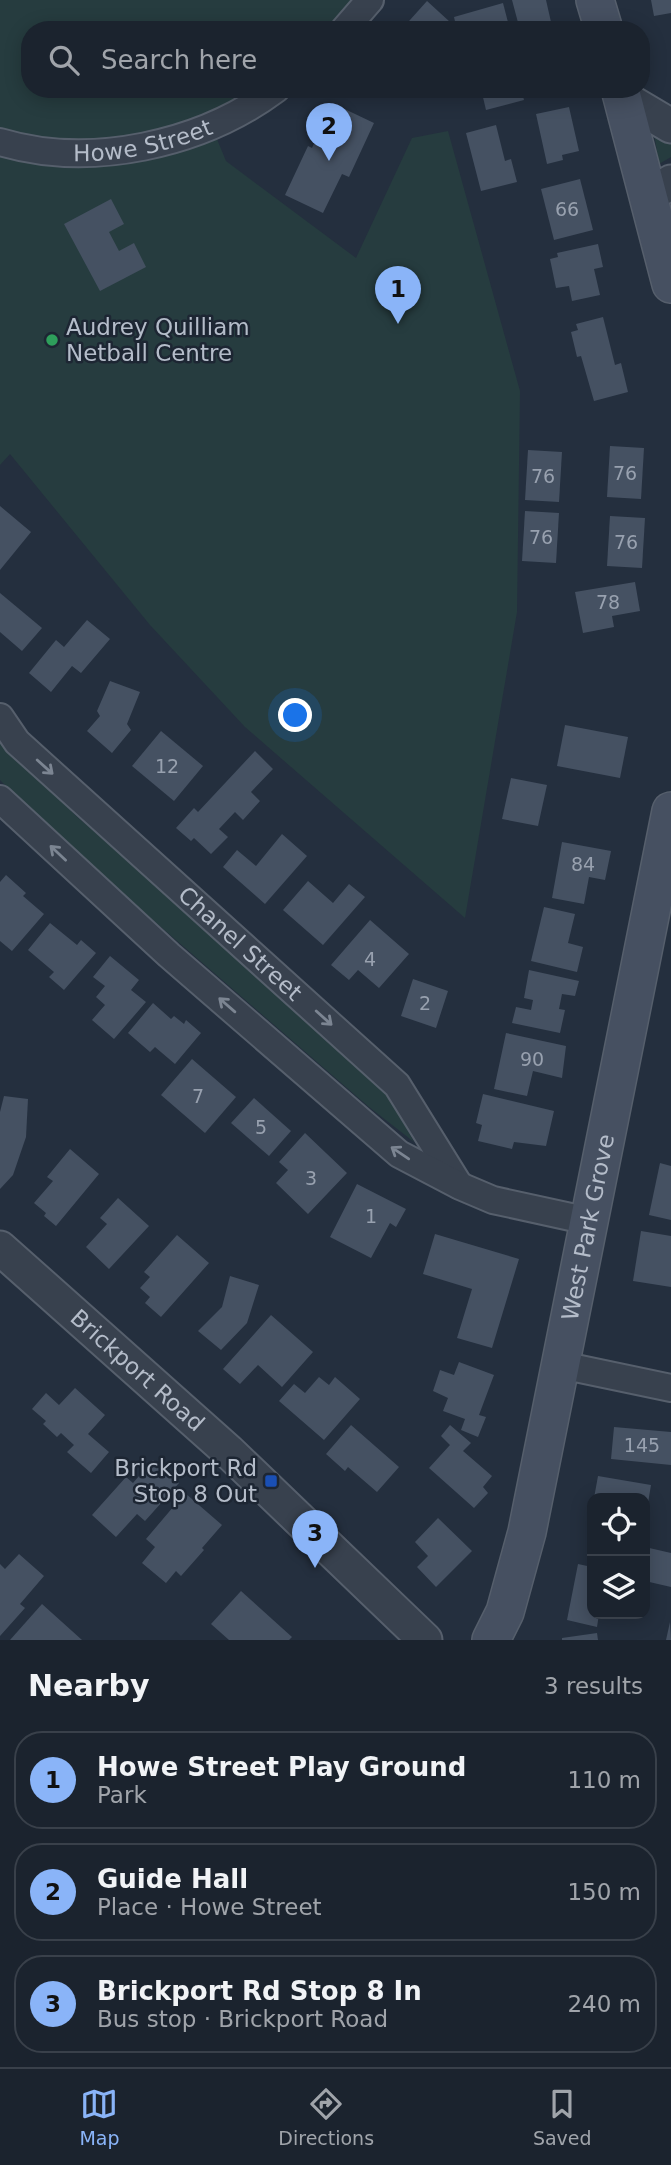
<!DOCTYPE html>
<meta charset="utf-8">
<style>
:root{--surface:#1b232e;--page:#282f3a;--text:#f1f3f6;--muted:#a0a4aa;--line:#39404a;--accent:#8ab4f8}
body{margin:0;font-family:"DejaVu Sans",sans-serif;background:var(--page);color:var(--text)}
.controls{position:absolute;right:21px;bottom:21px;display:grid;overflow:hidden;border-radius:14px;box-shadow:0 4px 18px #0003}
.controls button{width:63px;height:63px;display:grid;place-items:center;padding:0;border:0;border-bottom:2px solid var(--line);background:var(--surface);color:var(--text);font:35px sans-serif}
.you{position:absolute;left:296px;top:716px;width:24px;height:24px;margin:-18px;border:5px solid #fff;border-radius:50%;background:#1a73e8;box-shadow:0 0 0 10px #1a73e833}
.badge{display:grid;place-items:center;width:46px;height:46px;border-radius:50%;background:var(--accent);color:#111;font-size:23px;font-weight:700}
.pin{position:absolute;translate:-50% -58px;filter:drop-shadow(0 2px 4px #0008)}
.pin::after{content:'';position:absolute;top:37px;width:24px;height:21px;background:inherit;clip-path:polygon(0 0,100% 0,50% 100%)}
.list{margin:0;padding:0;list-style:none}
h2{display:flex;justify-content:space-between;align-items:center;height:91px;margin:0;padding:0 28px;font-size:30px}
h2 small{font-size:23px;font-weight:400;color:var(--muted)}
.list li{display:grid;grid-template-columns:46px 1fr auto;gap:21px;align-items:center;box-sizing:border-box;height:98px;margin:0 14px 14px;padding:0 14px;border:2px solid var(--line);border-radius:28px}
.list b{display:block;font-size:26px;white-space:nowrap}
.list p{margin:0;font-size:23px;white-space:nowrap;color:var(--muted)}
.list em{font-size:23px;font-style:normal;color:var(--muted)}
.icon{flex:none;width:38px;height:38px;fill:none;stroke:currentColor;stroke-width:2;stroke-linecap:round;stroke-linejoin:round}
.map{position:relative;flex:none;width:671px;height:1640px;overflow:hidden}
.search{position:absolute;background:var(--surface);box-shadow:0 4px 18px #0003;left:21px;right:21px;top:21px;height:77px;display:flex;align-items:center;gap:18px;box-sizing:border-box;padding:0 24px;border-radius:28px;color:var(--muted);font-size:26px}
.sheet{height:427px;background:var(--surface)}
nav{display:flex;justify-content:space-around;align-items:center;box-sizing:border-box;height:98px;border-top:2px solid var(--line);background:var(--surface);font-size:19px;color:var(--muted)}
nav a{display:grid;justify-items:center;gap:4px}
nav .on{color:var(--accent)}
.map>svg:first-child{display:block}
.green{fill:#263c3f}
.building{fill:#455162}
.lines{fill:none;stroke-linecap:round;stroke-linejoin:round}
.minor-casing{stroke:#565f6c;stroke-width:30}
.tertiary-casing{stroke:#565f6c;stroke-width:37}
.secondary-casing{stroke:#565f6c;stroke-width:40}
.minor{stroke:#38414e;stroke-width:26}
.tertiary{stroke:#38414e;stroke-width:33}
.secondary{stroke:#465061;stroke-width:37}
.oneway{stroke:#7c8592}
.leisure-dot{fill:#2e9e5b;stroke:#1d2633;stroke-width:2.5}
.transit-dot{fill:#1a4fb4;stroke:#1d2633;stroke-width:2.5}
.labels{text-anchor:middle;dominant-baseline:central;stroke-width:5;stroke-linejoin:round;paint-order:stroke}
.number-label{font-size:19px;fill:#98a1af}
.street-label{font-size:23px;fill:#b4bcc9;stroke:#1d2633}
.poi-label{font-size:23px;fill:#b4bcc9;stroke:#1d2633;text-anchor:start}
</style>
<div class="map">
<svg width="671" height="1640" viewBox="0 0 671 1640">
<rect width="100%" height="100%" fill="#242f3e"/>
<g class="green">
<polygon points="0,0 370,0 344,30 30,30 30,89 276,89 212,127 226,161 356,258 412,138 448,131 520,391 517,612 465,918 245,727 150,625 10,454 0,465"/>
<polygon points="654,133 671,136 671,157 659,164"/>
<polygon points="0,737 76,816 248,963 381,1082 414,1142 369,1107 57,837 0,780"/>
</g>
<g class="building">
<polygon points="512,0 546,0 551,22 520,30"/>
<polygon points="651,0 671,0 671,13 654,16"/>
<polygon points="427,1 450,22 443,30 401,30"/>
<polygon points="503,3 510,30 457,30 454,17"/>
<polygon points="481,89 521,89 524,100 486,110"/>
<polygon points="332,103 374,123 349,177 342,174 323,213 285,195 308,146 312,148"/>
<polygon points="569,107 579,151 562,155 563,160 547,164 536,114"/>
<polygon points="496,125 505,161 511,159 517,182 481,191 466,133"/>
<polygon points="580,179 593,230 554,240 541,189"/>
<polygon points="111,199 124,224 109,232 119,251 134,243 146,267 100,291 64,224"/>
<polygon points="598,244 603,267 594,269 600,295 572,301 569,286 556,288 550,259 558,257 557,253"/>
<polygon points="603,317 615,365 621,363 628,392 594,401 581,356 577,357 571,332 578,330 576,324"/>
<polygon points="610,446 644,448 641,499 607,497"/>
<polygon points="528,450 562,452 559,502 525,500"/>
<polygon points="0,506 31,532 0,570"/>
<polygon points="525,511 559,513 556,563 522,561"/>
<polygon points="610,516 645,518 642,568 607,566"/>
<polygon points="635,582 640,611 612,616 614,627 583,633 575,592"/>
<polygon points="0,593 42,628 22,651 0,632"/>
<polygon points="87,620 110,639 81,673 72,666 51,692 29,673 56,640 64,647"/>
<polygon points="110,681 140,692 127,724 131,730 112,753 87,731 100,716 97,711"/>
<polygon points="565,725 628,737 620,778 557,766"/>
<polygon points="161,731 203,766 174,801 132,766"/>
<polygon points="255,751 273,769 251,792 260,801 243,820 235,812 219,829 228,837 211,854 194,838 191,841 176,828 194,808 198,812"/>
<polygon points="511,778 547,785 538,826 502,819"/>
<polygon points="282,834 307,856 265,904 223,867 237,850 256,866"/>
<polygon points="562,842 611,851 605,880 589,877 584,904 552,898"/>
<polygon points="6,875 26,893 23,896 44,914 12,951 0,941 0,882"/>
<polygon points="308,881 333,903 349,884 365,897 323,945 283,910"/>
<polygon points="544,907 575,914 568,943 583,947 577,972 531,961"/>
<polygon points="370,920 409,954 379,988 358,970 349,980 331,965"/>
<polygon points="50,923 77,945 81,940 96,953 64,990 49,977 54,972 28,950"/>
<polygon points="110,956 139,980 131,990 146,1002 114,1039 92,1020 105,1005 96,997 105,986 93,977"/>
<polygon points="529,970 579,981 575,996 562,994 559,1009 565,1010 560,1033 512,1023 516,1007 531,1010 533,1000 524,998"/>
<polygon points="413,979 448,991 436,1028 401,1016"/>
<polygon points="153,1003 171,1019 174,1016 184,1024 186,1020 201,1033 175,1064 155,1047 150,1052 128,1033"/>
<polygon points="506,1033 566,1046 562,1078 533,1071 527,1096 494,1089"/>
<polygon points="192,1059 236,1097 205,1133 161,1095"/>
<polygon points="483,1094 554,1111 546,1146 514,1142 512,1149 478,1141 482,1125 476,1123"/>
<polygon points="4,1096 28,1099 26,1137 13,1175 0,1189 0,1112"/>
<polygon points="254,1098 291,1131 269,1156 231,1123"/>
<polygon points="305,1133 347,1173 308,1214 276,1183 288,1170 279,1162"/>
<polygon points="70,1149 99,1174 56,1226 44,1216 46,1213 34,1203 53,1181 47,1177"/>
<polygon points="660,1163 671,1166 671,1220 649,1215"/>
<polygon points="357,1184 406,1209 396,1227 390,1223 371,1258 330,1237"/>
<polygon points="118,1198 149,1226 109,1269 86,1247 107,1224 100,1218"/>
<polygon points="641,1231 671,1236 671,1287 633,1281"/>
<polygon points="435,1234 519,1259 492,1348 457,1338 472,1289 423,1274"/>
<polygon points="177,1235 209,1263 161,1317 145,1303 150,1297 140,1288 150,1277 144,1272"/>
<polygon points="230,1276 259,1285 247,1323 221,1350 198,1331 222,1307"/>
<polygon points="271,1315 313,1352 282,1387 258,1365 240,1384 223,1369"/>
<polygon points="459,1362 494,1375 479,1415 486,1417 478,1437 461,1430 465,1419 443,1411 448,1398 433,1391 440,1370 454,1375"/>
<polygon points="319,1377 329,1385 335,1377 360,1399 324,1440 279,1401 294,1384 305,1393"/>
<polygon points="75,1388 105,1415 88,1434 109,1452 91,1473 67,1452 74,1445 61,1433 57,1437 43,1424 46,1421 32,1409 46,1393 59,1405"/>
<polygon points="351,1425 399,1467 377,1492 348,1467 345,1471 326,1454"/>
<polygon points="450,1425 471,1443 463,1451 492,1476 483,1487 488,1493 474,1508 429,1468 450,1445 441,1436"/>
<polygon points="614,1427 671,1432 671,1465 611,1459"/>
<polygon points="153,1460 179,1483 145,1521 137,1514 116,1537 92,1515 126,1477 133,1483"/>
<polygon points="598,1476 651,1485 646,1515 645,1498 594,1498"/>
<polygon points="185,1493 222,1525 202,1548 204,1550 181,1576 176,1571 166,1583 142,1563 155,1547 146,1539"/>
<polygon points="438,1518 472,1551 436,1587 417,1567 428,1556 415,1542"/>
<polygon points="645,1547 671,1553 671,1587 645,1581"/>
<polygon points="19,1554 44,1576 20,1604 25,1608 0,1636 0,1564 5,1569"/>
<polygon points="578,1564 592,1567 592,1614 599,1614 597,1627 567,1620"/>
<polygon points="241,1591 292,1637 289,1640 229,1640 211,1624"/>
<polygon points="42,1604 82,1640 10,1640"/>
<polygon points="670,1622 671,1640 666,1640"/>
<polygon points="597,1633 598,1640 562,1640 562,1638"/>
</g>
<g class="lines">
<defs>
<g id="minor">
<polyline points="344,30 370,0"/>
<path id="s1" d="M0 142C90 169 201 145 276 89"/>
<path id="s2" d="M0 717 17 742 397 1085 459 1185"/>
<polyline points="0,799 169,955 399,1154 460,1186 493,1200 589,1221"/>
<polyline points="561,1365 671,1388"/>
</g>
<g id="tertiary">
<polyline points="622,97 671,126"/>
<polyline points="649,196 671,182"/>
<path id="s3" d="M0 1248 228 1451 425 1640"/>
</g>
<g id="secondary">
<polyline points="595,0 604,30"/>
<polyline points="620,89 671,284"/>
<path id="s4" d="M491 1640 505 1612 527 1532 671 811"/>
</g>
</defs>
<use href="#minor" class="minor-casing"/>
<use href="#tertiary" class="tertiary-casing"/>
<use href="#secondary" class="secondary-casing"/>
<use href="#minor" class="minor"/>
<use href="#tertiary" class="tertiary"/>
<use href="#secondary" class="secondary"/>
</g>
<defs><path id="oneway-shaft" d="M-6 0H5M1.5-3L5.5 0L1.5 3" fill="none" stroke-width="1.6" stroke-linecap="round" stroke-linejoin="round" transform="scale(1.75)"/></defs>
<g class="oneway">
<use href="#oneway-shaft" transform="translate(45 767) rotate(42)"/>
<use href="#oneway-shaft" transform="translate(58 853) rotate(-137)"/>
<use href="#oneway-shaft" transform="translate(227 1005) rotate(-139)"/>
<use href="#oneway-shaft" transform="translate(324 1018) rotate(42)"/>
<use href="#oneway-shaft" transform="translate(400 1153) rotate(-146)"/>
</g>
<circle class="leisure-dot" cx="52" cy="340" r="7"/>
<rect class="transit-dot" x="264" y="1474" width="14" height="14" rx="3.5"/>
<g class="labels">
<g class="number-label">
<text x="567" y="209">66</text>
<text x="625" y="473">76</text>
<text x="543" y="476">76</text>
<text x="541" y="537">76</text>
<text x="626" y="542">76</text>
<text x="608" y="602">78</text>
<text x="167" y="766">12</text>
<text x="583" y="864">84</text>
<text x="370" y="959">4</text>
<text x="425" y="1003">2</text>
<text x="532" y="1059">90</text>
<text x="198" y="1096">7</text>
<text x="261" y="1127">5</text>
<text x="311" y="1178">3</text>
<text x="371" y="1216">1</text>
<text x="642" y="1445">145</text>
</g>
<g class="street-label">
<text stroke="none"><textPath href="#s1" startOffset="145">Howe Street</textPath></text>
<text stroke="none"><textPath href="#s2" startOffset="331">Chanel Street</textPath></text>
<text stroke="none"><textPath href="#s4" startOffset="425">West Park Grove</textPath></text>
<text stroke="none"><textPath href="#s3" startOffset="184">Brickport Road</textPath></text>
</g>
<g class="poi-label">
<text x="66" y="327">Audrey Quilliam<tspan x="66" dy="26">Netball Centre</tspan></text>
<text x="257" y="1468" text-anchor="end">Brickport Rd<tspan x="257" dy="26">Stop 8 Out</tspan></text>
</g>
</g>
</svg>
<div class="controls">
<button><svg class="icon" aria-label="locate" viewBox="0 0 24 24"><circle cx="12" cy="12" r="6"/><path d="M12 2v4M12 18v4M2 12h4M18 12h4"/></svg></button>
<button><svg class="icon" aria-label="layers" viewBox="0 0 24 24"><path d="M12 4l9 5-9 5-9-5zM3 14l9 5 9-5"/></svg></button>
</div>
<div class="you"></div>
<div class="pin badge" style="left:398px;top:324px">1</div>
<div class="pin badge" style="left:329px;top:161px">2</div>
<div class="pin badge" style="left:315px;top:1568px">3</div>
<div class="search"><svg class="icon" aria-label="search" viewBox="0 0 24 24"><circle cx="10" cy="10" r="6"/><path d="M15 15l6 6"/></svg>Search here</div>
</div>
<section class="sheet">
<h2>Nearby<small>3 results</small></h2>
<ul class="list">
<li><span class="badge">1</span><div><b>Howe Street Play Ground</b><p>Park</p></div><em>110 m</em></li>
<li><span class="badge">2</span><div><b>Guide Hall</b><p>Place · Howe Street</p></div><em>150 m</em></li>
<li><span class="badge">3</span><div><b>Brickport Rd Stop 8 In</b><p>Bus stop · Brickport Road</p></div><em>240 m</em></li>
</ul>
</section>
<nav>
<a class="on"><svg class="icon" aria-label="map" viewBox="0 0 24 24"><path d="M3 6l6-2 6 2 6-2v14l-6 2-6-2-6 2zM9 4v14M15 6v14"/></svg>Map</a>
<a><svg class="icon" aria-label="directions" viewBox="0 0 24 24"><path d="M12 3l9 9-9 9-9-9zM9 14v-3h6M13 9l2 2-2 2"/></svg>Directions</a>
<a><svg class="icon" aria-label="saved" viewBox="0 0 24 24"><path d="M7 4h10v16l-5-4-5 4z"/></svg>Saved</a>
</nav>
